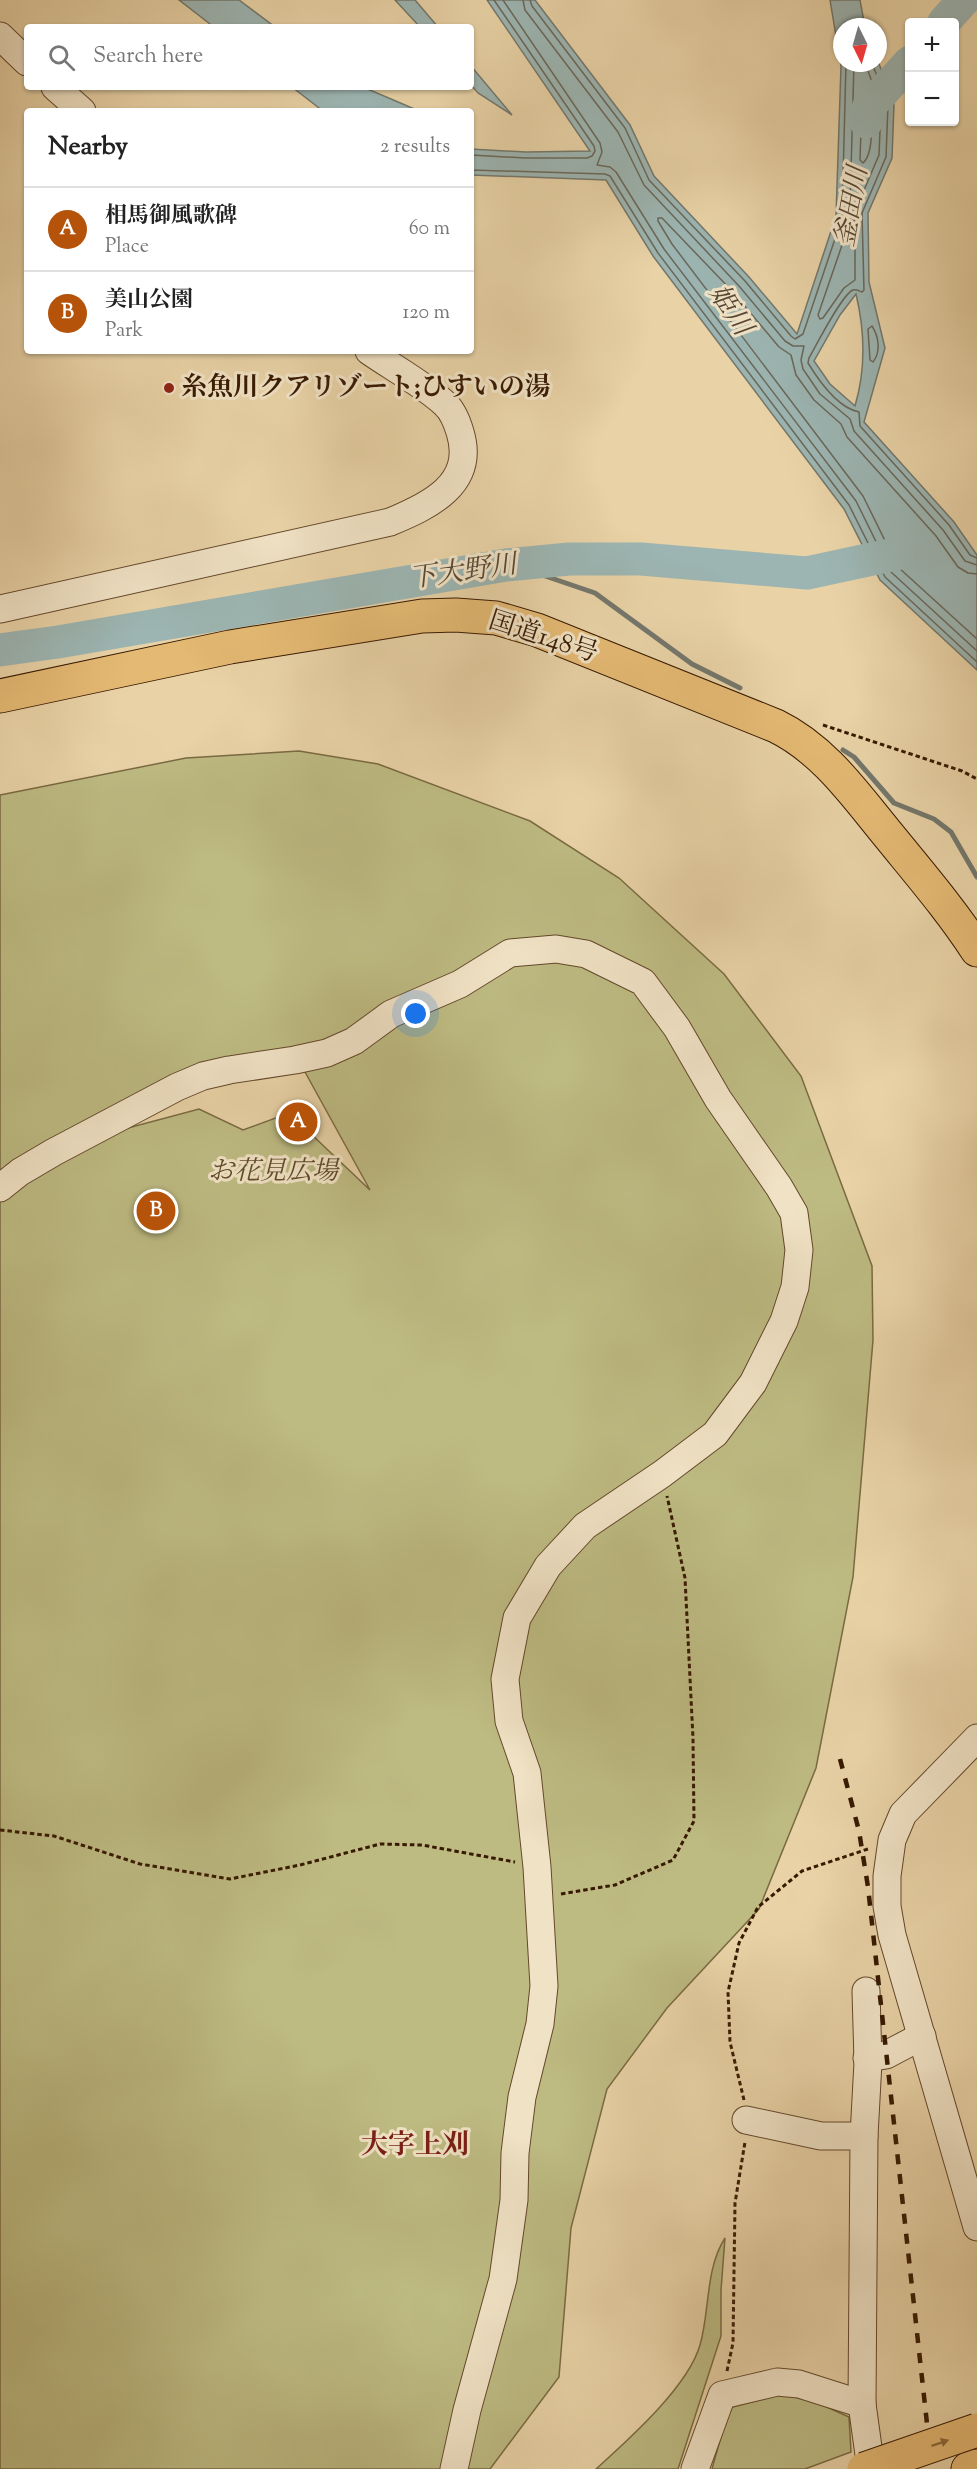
<!DOCTYPE html>
<meta charset="utf-8">
<style>
:root{--surface:#fff;--page:#f6f6f6;--text:#222;--muted:#767676;--line:#e0e0e0;--accent:#b45309}
body{margin:0;font-family:"Sorts Mill Goudy","Noto Serif JP",serif;background:var(--page);color:var(--text)}
.controls{position:absolute;right:18px;top:18px;display:grid;overflow:hidden;border-radius:6px;box-shadow:0 2px 4px #0004}
.controls button{width:54px;height:54px;display:grid;place-items:center;padding:0;border:0;border-bottom:2px solid var(--line);background:var(--surface);color:var(--text);font:30px sans-serif}
.compass{position:absolute;left:833px;top:18px;width:54px;height:54px;border-radius:50%;background:var(--surface);box-shadow:0 2px 4px #0004;rotate:175deg}
.you{position:absolute;left:416px;top:1014px;width:21px;height:21px;margin:-15px;border:4px solid #fff;border-radius:50%;background:#1a73e8;box-shadow:0 0 0 9px #1a73e833}
.badge{display:grid;place-items:center;width:39px;height:39px;border-radius:50%;background:var(--accent);color:#fff;font-size:20px;font-weight:700}
.pin{position:absolute;translate:-50% -50%;border:3px solid #fff;box-shadow:0 2px 6px #0006}
.list{margin:0;padding:0;list-style:none}
h2{display:flex;justify-content:space-between;align-items:center;height:78px;margin:0;padding:0 24px;font-size:26px}
h2 small{font-size:20px;font-weight:400;color:var(--muted)}
.list li{display:grid;grid-template-columns:39px 1fr auto;gap:18px;align-items:center;box-sizing:border-box;height:84px;padding:0 24px;border-top:2px solid var(--line)}
.list b{display:block;font-size:22px;white-space:nowrap}
.list p{margin:0;font-size:20px;white-space:nowrap;color:var(--muted)}
.list em{font-size:20px;font-style:normal;color:var(--muted)}
.icon{flex:none;width:33px;height:33px;fill:none;stroke:currentColor;stroke-width:2;stroke-linecap:round;stroke-linejoin:round}
.map{position:relative;flex:none;width:977px;height:2469px;overflow:hidden}
.search{position:absolute;background:var(--surface);box-shadow:0 2px 4px #0004;left:24px;top:24px;width:450px;height:66px;display:flex;align-items:center;gap:15px;box-sizing:border-box;padding:0 21px;border-radius:6px;color:var(--muted);font-size:22px}
.panel{position:absolute;background:var(--surface);box-shadow:0 2px 4px #0004;left:24px;top:108px;width:450px;height:246px;border-radius:6px}
.map>svg:first-child{display:block}
.green{fill:#bdba82;stroke:#7a6a42;stroke-width:1.5;fill-rule:evenodd}
.water{fill:#9cb5b2;stroke:#74776c;stroke-width:1.5;fill-rule:evenodd}
.lines{fill:none;stroke-linecap:round;stroke-linejoin:round}
.shore{stroke:#6a685a;stroke-width:1.5}
.stream{stroke:#74776c;stroke-width:5}
.river{stroke:#9cb5b2;stroke-width:33}
.minor-casing{stroke:#64482b;stroke-width:29}
.highway-casing{stroke:#381a02;stroke-width:35}
.path{stroke:#381a02;stroke-width:3;stroke-dasharray:4.5 3;stroke-linecap:butt}
.minor{stroke:#f0e2c5;stroke-width:27}
.highway{stroke:#e4b973;stroke-width:33}
.rail{stroke:#381a02;stroke-width:4.5;stroke-dasharray:10 10;stroke-linecap:butt}
.highway-bridge-casing{stroke:#381a02;stroke-width:35;stroke-linecap:butt}
.highway-bridge{stroke:#e4b973;stroke-width:33}
.oneway{fill:#8e6a3a}
.poi-dot{fill:#8f2418;stroke:#f0e2c5;stroke-width:2}
.labels{text-anchor:middle;dominant-baseline:central;stroke-width:6;stroke-linejoin:round;paint-order:stroke}
.poi-label{font-size:26px;font-weight:bold;fill:#381a02;stroke:#f0e2c5;text-anchor:start}
.street-label{font-size:26px;fill:#381a02;stroke:#f0e2c5}
.park-label{font-size:26px;font-style:italic;fill:#604a28;stroke:#f0e2c5}
.water-label{font-size:27px;font-style:italic;fill:#564837;stroke:#f0e2c5}
.neighbourhood-label{font-size:27px;font-weight:bold;fill:#7a1f14;stroke:#f0e2c5}
</style>
<div class="map">
<svg width="977" height="2469" viewBox="0 0 977 2469">
<rect width="100%" height="100%" fill="#e8d2a6"/>
<filter id="stains"><feTurbulence type="fractalNoise" baseFrequency=".00333" numOctaves="4"/><feColorMatrix values="0 0 0 0 .2 0 0 0 0 .09 0 0 0 0 .02 0 0 0 .5 -.17"/></filter>
<radialGradient id="worn" r=".72"><stop offset=".6" stop-color="#630" stop-opacity="0"/><stop offset="1" stop-color="#630" stop-opacity=".3"/></radialGradient>
<g class="green">
<path d="M299 751 378 764 530 821 619 878 724 974 801 1076 872 1266 873 1340 853 1577 816 1768 759 1909 667 2008 607 2089 571 2228 559 2377 490 2469H0V795L186 758ZM270 1059 305 1072 370 1190 289 1113 243 1130 199 1109 53 1148Z"/>
<path d="M725 2238 721 2290V2336L678 2469H596C628 2440 688 2387 700 2345 710 2311 705 2269 725 2238Z"/>
<polygon points="783,2394 818,2403 849,2417 851,2452 805,2469 712,2469 729,2408"/>
</g>
<g class="water">
<polygon points="179,0 239,0 275,27 214,27"/>
<polygon points="395,0 415,0 438,27 420,27"/>
<path d="M487 0H535L630 125 654 176 749 277 797 334 836 216 841 66 830 0H860L865 27H842V63L878 61 894 104 892 158 868 213 869 282 885 348 864 422 954 522 977 555V670L880 580 844 509 653 256 606 180 471 175V149L526 152 590 151ZM856 294C865 332 866 369 855 406L830 384 814 361 840 315Z"/>
<polygon points="471,67 471,66 512,115 478,93 471,85"/>
<polygon points="292,87 363,87 419,111 323,111"/>
</g>
<g class="lines">
<g class="shore">
<polyline points="503,0 600,143 602,152 597,165 610,167 616,172 664,249 856,501 891,572 977,651"/>
<polyline points="523,0 525,10 618,132 644,185 739,286 785,341 793,346 804,346 801,360 803,369 820,394 850,419 854,431 943,530 965,561 977,565"/>
<polyline points="530,0 532,6 625,128 649,180 745,281 791,336 795,339 803,334 842,218 846,63"/>
<polyline points="854,63 850,207 853,210 856,209 879,155 881,106 865,63"/>
<path d="M872 63 888 105 886 157 862 213 864 290 862 292C859 291 856 289 853 290 842 294 816 346 809 358L808 363C819 381 838 408 859 412L860 426 949 525 970 555 977 558"/>
<path d="M866 96C874 108 874 154 863 163L860 160 862 99Z"/>
<polyline points="471,155 526,158 587,158 592,156 595,151 594,146 494,0"/>
<polyline points="471,170 605,174 610,176 658,253 849,505 885,577 977,662"/>
<polygon points="851,219 855,221 855,280 844,288 823,318 820,319 818,315"/>
<path d="M872 326C879 337 881 352 873 362L870 360 868 329Z"/>
<polyline points="977,574 968,573 958,567 936,536 847,437 841,424 814,400 796,375 791,355 779,347 733,292 662,218 658,218 658,221 672,244 863,496 898,567 977,639"/>
</g>
<g class="stream">
<polyline points="510,564 595,593 692,664 740,688"/>
<polyline points="843,750 854,757 894,803 934,819 951,832 977,877"/>
</g>
<g class="river">
<polyline points="944,22 964,0"/>
<polyline points="866,122 868,108 910,62"/>
<polyline points="0,650 58,642 506,565 569,559 641,559 807,573 914,550"/>
</g>
<defs>
<g id="minor">
<polyline points="0,36 27,62"/>
<polyline points="55,87 82,111"/>
<path d="M0 609 390 522C429 506 476 484 460 432 457 422 453 411 445 404 426 386 392 367 369 351"/>
<polyline points="0,1188 20,1172 54,1152 177,1087 203,1076 229,1070 295,1060 327,1053 354,1041 391,1014 460,984 510,953 556,949 586,954 643,982 677,1028 718,1099 779,1187 794,1213 799,1250 795,1287 784,1321 753,1383 715,1434 662,1474 585,1526 548,1566 517,1618 505,1679 509,1721 527,1773 537,1867 544,1986 540,2024 522,2097 515,2153 514,2200 503,2279 467,2410 454,2469"/>
<polyline points="977,1738 903,1814 892,1840 887,1876 887,1906 892,1935 977,2227"/>
<polyline points="867,2058 886,2055 922,2036"/>
<polyline points="746,2120 821,2136 864,2136 862,2404 871,2469"/>
<polyline points="864,2136 868,2062 866,1991"/>
<polyline points="695,2469 722,2395 777,2382 799,2384 862,2404"/>
</g>
<g id="highway">
<path d="M0 696 230 647 422 616 456 615 496 618 537 630 776 726C825 750 856 796 890 837 920 874 951 910 977 950"/>
<polyline points="968,2469 977,2466"/>
</g>
</defs>
<use href="#minor" class="minor-casing"/>
<use href="#highway" class="highway-casing"/>
<g class="path">
<polyline points="823,725 962,771 977,779"/>
<polyline points="0,1830 54,1836 140,1864 230,1879 300,1865 380,1844 422,1845 515,1862"/>
<polyline points="561,1894 615,1885 673,1860 694,1821 693,1738 685,1578 667,1496"/>
<polyline points="744,2100 730,2042 728,1992 739,1943 758,1907 802,1871 868,1849"/>
<polyline points="727,2371 733,2343 735,2203 745,2142"/>
</g>
<use href="#minor" class="minor"/>
<use href="#highway" class="highway"/>
<polyline class="rail" points="840,1759 859,1831 868,1887 932,2469"/>
<defs>
<polyline id="highway-bridge" points="864,2469 977,2430"/>
</defs>
<use href="#highway-bridge" class="highway-bridge-casing"/>
<use href="#highway-bridge" class="highway-bridge"/>
</g>
<defs><path id="oneway-solid" d="M-6-.8H1V-3.2L6.5 0L1 3.2V.8H-6Z" transform="scale(1.5)"/></defs>
<use class="oneway" href="#oneway-solid" transform="translate(940 2443) rotate(-19)"/>
<circle class="poi-dot" cx="169" cy="388" r="6"/>
<g class="labels">
<g class="poi-label">
<text x="181" y="388">糸魚川クアリゾート;ひすいの湯</text>
</g>
<g class="street-label">
<text transform="translate(543 638) rotate(18)">国道148号</text>
</g>
<g class="park-label">
<text x="273" y="1172">お花見広場</text>
</g>
<g class="water-label">
<text transform="translate(853 207) rotate(-80)">釜田川</text>
<text transform="translate(729 311) rotate(56)">姫川</text>
<text transform="translate(463 573) rotate(-8)">下大野川</text>
</g>
<g class="neighbourhood-label">
<text x="415" y="2146">大字上刈</text>
</g>
</g>
<rect width="100%" height="100%" filter="url(#stains)"/>
<rect width="100%" height="100%" fill="url(#worn)"/>
</svg>
<div class="controls">
<button>+</button>
<button>−</button>
</div>
<svg class="compass" viewBox="-18 -18 36 36"><path d="M0-13l5 13h-10z" fill="#e53935"/><path d="M0 13l5-13h-10z" fill="#767676"/></svg>
<div class="you"></div>
<div class="pin badge" style="left:298px;top:1122px">A</div>
<div class="pin badge" style="left:156px;top:1211px">B</div>
<div class="search"><svg class="icon" aria-label="search" viewBox="0 0 24 24"><circle cx="10" cy="10" r="6"/><path d="M15 15l6 6"/></svg>Search here</div>
<section class="panel">
<h2>Nearby<small>2 results</small></h2>
<ul class="list">
<li><span class="badge">A</span><div><b>相馬御風歌碑</b><p>Place</p></div><em>60 m</em></li>
<li><span class="badge">B</span><div><b>美山公園</b><p>Park</p></div><em>120 m</em></li>
</ul>
</section>
</div>
